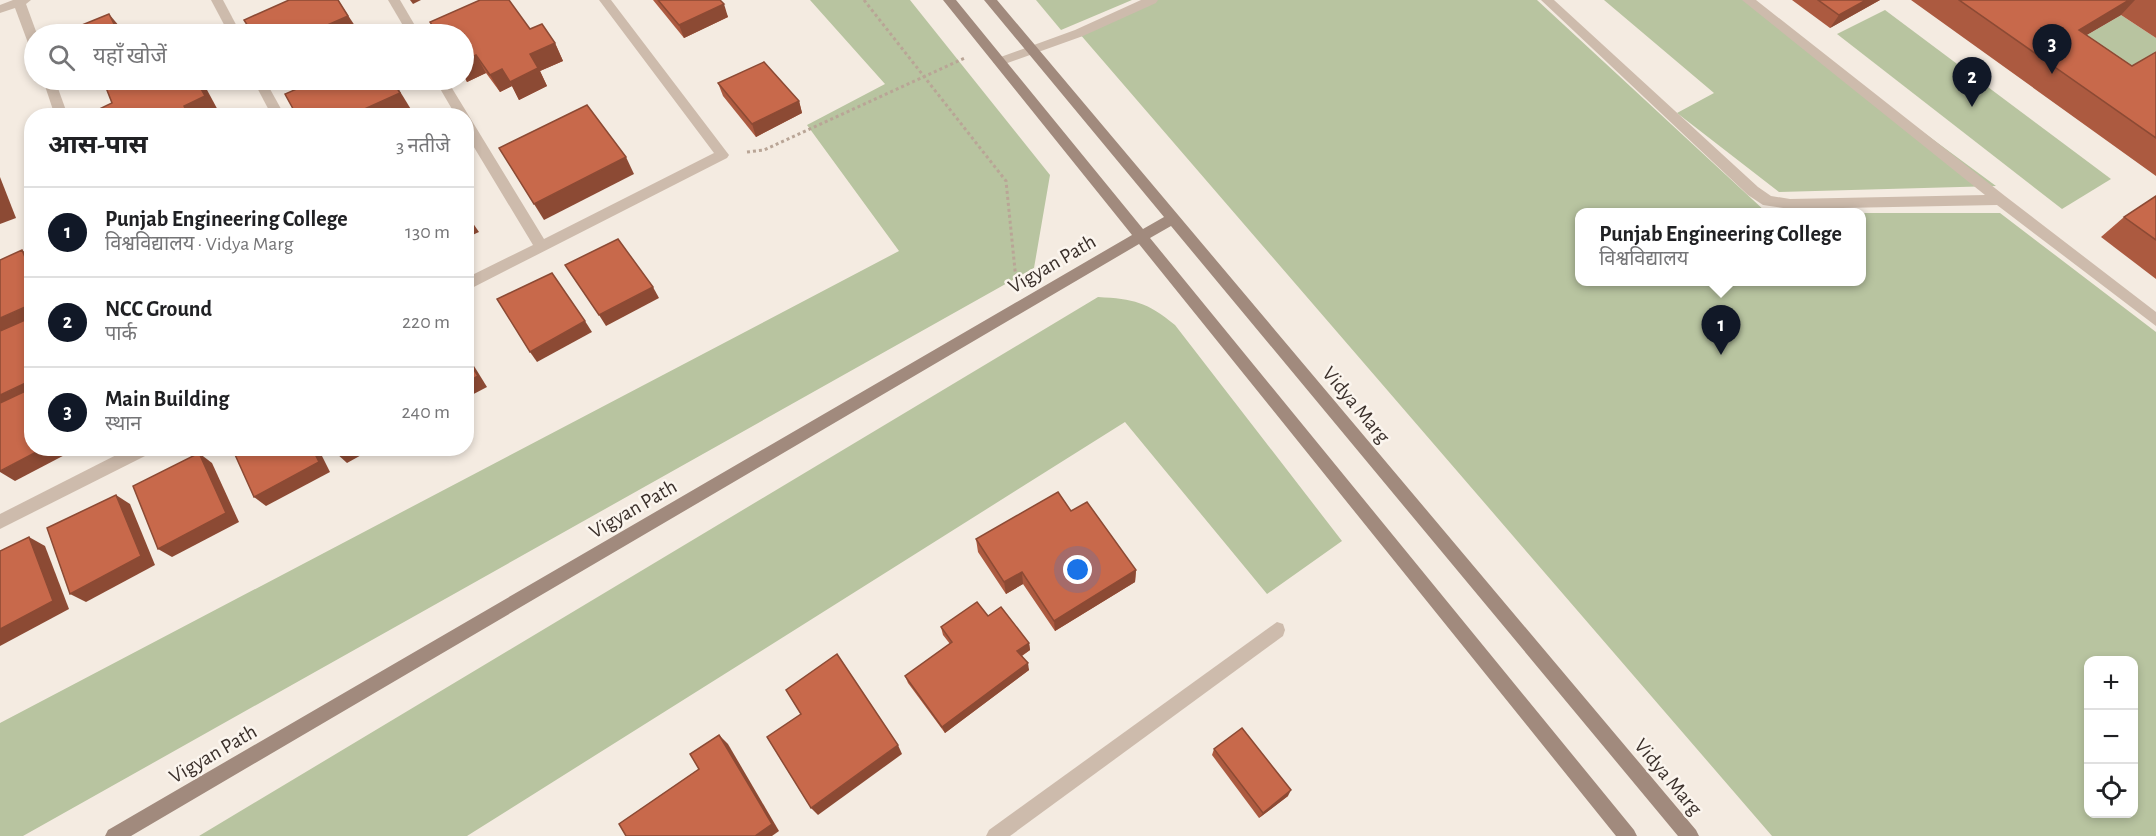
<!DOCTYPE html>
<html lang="hi">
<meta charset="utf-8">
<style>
:root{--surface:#fff;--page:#f2f2f2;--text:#202124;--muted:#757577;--line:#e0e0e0;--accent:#111827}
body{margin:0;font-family:"Alegreya Sans","Noto Sans Devanagari",sans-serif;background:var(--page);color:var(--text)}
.controls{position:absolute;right:18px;bottom:18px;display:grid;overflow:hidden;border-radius:12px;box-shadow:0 3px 9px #0003}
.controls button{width:54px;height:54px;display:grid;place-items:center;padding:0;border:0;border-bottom:2px solid var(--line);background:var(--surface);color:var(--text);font:30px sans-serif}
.you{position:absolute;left:1078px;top:570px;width:21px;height:21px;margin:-15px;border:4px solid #fff;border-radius:50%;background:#1a73e8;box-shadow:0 0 0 9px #1a73e833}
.badge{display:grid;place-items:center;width:39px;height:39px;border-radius:50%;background:var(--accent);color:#fff;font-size:20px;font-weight:700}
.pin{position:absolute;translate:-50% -50px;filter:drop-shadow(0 2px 3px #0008)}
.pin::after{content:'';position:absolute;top:32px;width:21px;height:18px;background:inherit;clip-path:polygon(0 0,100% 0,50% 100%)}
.popup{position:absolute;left:1575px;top:208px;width:291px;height:78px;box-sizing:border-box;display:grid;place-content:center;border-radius:12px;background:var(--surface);filter:drop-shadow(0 2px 4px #0005);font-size:20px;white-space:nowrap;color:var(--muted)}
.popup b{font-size:22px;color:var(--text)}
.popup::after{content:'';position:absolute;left:50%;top:100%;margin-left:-12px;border:12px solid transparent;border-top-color:var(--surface)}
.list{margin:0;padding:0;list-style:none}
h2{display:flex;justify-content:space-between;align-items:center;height:78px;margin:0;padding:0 24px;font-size:26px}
h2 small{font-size:20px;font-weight:400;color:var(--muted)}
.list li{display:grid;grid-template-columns:39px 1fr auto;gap:18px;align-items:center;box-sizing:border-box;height:90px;padding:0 24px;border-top:2px solid var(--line)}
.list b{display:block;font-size:22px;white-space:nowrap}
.list p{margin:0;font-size:20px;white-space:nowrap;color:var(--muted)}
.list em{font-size:20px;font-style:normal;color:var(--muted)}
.icon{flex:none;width:33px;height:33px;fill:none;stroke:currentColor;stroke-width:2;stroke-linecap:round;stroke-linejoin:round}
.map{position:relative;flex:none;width:2156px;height:836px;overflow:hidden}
.search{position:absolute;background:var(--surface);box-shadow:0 3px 9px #0003;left:24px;top:24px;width:450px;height:66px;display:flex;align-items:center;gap:15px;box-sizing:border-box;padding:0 21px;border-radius:33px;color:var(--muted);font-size:22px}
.panel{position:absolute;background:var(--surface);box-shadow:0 3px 9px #0003;left:24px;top:108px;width:450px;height:348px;border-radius:24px}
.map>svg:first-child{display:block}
.green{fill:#b8c4a0;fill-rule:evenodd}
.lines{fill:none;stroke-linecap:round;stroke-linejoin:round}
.path{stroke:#b9a596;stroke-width:3;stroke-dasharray:3 3;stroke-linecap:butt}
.lane{fill:#cdbbac;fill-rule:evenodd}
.street{fill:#cdbbac;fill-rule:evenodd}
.secondary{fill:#a18a7d;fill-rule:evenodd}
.wall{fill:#ac5a40}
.shaded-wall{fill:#8c4a34}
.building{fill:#c8694b;stroke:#8c4a34;stroke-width:1.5}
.labels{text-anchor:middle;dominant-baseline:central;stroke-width:5;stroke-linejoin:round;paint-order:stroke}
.street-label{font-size:21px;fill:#3b302b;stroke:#fbf5ee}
</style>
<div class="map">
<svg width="2156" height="836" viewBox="0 0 2156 836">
<rect width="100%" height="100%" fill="#f4ebe1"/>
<g class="green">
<polygon points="810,0 910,0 1050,175 1034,268 23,836 0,836 0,723 899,251 807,125 885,84"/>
<polygon points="1036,0 1132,0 1061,30"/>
<path d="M1155 0H1537L1766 212H1817H1580V282H1862V213H2000L2156 332V836H1772L1079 33ZM2088 660H2134V814H2088Z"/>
<polygon points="1604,0 1744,0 1996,186 1779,192 1677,113 1714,93"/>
<polygon points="1885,10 2111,179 2062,209 1837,34"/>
<polygon points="2121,15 2156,38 2156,59 2110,88 2058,52"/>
<path d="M1098 297C1134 299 1147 302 1175 325L1342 541 1267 594 1125 422 467 836H199Z"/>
</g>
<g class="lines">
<g class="path">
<polyline points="864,0 1006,181 1016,280"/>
<polyline points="747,152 764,150 965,58"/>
</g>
<g class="lane">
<polygon points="1141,0 1158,0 1156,3 1083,36 999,66 993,62 995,59 1075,30"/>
<polygon points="1541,0 1554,0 1758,187 1771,196 1790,199 1985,195 1742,0 1756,0 2005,196 2156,312 2156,326 1997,205 1790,209 1763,205 1748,195"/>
</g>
<g class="street">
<polygon points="13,0 31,0 26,4 37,34 34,34 34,47 28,43 15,8 0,13 0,5"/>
<polygon points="211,0 223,0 241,34 229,34"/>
<polygon points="388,0 400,0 420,34 408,34"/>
<polygon points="599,0 611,0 729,155 727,158 466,291 466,278 533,245 466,134 466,116 456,116 435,80 447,80 544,239 714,153"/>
<polygon points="43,80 55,80 68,116 55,116"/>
<polygon points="253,80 265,80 285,116 272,116"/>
<polygon points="130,448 153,448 151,453 0,529 0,514"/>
<polygon points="1277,622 1283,624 1285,630 1283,636 1010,836 986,836 989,830"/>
</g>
<polygon class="secondary" points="943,0 956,0 1143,229 1164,217 984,0 997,0 1696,830 1699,836 1678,836 1171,226 1150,238 1634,830 1637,836 1616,836 1139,244 131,836 105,836 108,830 1132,235"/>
</g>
<g class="wall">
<polygon points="653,0 720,0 728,17 684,38"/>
<polygon points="1792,0 1880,0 1830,28"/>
<polygon points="1911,0 2156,0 2156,38 2121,15 2086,35 2132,66 2156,52 2156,176"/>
<polygon points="530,29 555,43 563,61 540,71 547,86 519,100 512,86 500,92 486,73 467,82 464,76 464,34"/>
<polygon points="718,83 799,101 802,113 756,137 723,96"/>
<polygon points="2156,196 2156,279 2101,237 2124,217"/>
<polygon points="1071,511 1136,570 1135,582 1055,631 1023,584 1006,594 978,552 976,539"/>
<polygon points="988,616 1029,643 1030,650 1022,656 1029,670 945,733 908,683 905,676 950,644 943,635 941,627"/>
<polygon points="1214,749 1288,796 1259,818 1212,755"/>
</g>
<g class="shaded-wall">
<polygon points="338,0 357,29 344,34 307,34"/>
<polygon points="410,0 421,0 413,4"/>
<polygon points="1866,0 1880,0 1830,28 1839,15"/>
<polygon points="2129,0 2135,0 2121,15 2058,52 2079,30"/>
<polygon points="724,4 728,17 684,38 679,25"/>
<polygon points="109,14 120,27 124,34 119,34"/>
<polygon points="555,43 563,61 540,71 547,86 519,100 510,82 530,54"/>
<polygon points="476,55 486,73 467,82 464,75 464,61"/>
<polygon points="502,69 512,86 500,92 490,75"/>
<polygon points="83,80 94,80 87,83"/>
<polygon points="196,80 199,80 206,88 220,114 216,116 189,116 184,106"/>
<polygon points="392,80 393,80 412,111 401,116 349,116"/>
<polygon points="799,101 802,113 756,137 752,124"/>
<polygon points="626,157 634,174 544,220 534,204"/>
<polygon points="0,177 16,218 0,224"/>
<polygon points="466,213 479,232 466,238"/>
<polygon points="22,250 32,258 32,274"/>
<polygon points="653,287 659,298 606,326 599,315"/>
<polygon points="32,304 32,321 0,336 0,318"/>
<polygon points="585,321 592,332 537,362 530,352"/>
<polygon points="466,353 487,387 466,398"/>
<polygon points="32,380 32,397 0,412 0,395"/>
<polygon points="44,448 78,448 15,481 0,472 0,471"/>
<polygon points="312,448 318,448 330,472 266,506 254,497"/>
<polygon points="345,448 374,448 347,463 336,453"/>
<polygon points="199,453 212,463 239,522 172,557 158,549"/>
<polygon points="116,495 130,504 155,565 86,602 70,594"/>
<polygon points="29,537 45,546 69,609 0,646 0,629"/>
<polygon points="1136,570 1135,582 1055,631 1054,621"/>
<polygon points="1022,572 1023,584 1006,594 1004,582"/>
<polygon points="1029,643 1030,650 1018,658 1017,651"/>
<polygon points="1028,663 1029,670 945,733 942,727"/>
<polygon points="719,735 728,744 779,831 772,836 755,836"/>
<polygon points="898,745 902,754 818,815 811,808"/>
<polygon points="1291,790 1288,796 1259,818 1263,813"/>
</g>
<g class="building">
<polygon points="289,0 338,0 348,16 307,34 253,34 244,20"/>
<polygon points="480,0 509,0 530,29 542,24 555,43 530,54 538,68 510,82 502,69 490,75 476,55 464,61 464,34 438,34 430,22"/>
<polygon points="658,0 720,0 724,4 679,25"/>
<polygon points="1818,0 1866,0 1839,15"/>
<polygon points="1959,0 2129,0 2079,30 2132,66 2156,52 2156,138"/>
<polygon points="109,14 119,34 60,34"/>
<polygon points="764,62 799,101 752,124 718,83"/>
<polygon points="103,80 196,80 205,96 184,106 189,116 85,116 112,103"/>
<polygon points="317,80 392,80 400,93 349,116 297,116 285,94"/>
<polygon points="587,105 626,157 534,204 499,148"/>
<polygon points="2156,196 2156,240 2124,217"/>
<polygon points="466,213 471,220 466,222"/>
<polygon points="618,239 653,287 599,315 565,265"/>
<polygon points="22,250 32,274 32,304 0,318 0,260"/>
<polygon points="552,273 585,321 530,352 497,299"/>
<polygon points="32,317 32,380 0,395 0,331"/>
<polygon points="466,357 478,376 466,383"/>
<polygon points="32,388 32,448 44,448 0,471 0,403"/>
<polygon points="232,448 312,448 319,462 254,497"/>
<polygon points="333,448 345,448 336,453"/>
<polygon points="199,453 226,513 158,549 133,486"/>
<polygon points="1058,492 1071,511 1087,502 1136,570 1054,621 1022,572 1004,582 976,539"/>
<polygon points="116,495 141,556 70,594 47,528"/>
<polygon points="29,537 53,601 0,629 0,551"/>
<polygon points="977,602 988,616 1001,607 1029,643 1017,651 1028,663 942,727 905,676 952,642 941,627"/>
<polygon points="837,654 898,745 811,808 767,737 801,714 786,690"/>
<polygon points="1242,728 1291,790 1263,813 1214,749"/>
<polygon points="719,735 772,824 755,836 626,836 619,824 699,769 690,754"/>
</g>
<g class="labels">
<g class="street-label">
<text transform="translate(1052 264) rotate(-30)">Vigyan Path</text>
<text transform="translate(1356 405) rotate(50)">Vidya Marg</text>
<text transform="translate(633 509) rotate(-30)">Vigyan Path</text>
<text transform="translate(213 754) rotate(-30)">Vigyan Path</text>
<text transform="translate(1668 777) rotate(50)">Vidya Marg</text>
</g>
</g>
</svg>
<div class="controls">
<button>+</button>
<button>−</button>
<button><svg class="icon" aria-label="locate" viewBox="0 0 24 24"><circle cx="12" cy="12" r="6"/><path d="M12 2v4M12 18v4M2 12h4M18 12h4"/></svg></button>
</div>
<div class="you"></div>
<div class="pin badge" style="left:1721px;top:355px">1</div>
<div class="popup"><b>Punjab Engineering College</b>विश्वविद्यालय</div>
<div class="pin badge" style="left:1972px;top:107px">2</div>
<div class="pin badge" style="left:2052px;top:74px">3</div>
<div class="search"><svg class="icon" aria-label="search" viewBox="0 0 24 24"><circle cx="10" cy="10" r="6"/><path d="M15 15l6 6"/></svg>यहाँ खोजें</div>
<section class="panel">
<h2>आस-पास<small>3 नतीजे</small></h2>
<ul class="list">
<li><span class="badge">1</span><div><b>Punjab Engineering College</b><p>विश्वविद्यालय · Vidya Marg</p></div><em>130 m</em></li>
<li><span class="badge">2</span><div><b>NCC Ground</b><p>पार्क</p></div><em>220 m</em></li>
<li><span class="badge">3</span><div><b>Main Building</b><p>स्थान</p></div><em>240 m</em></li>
</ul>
</section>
</div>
